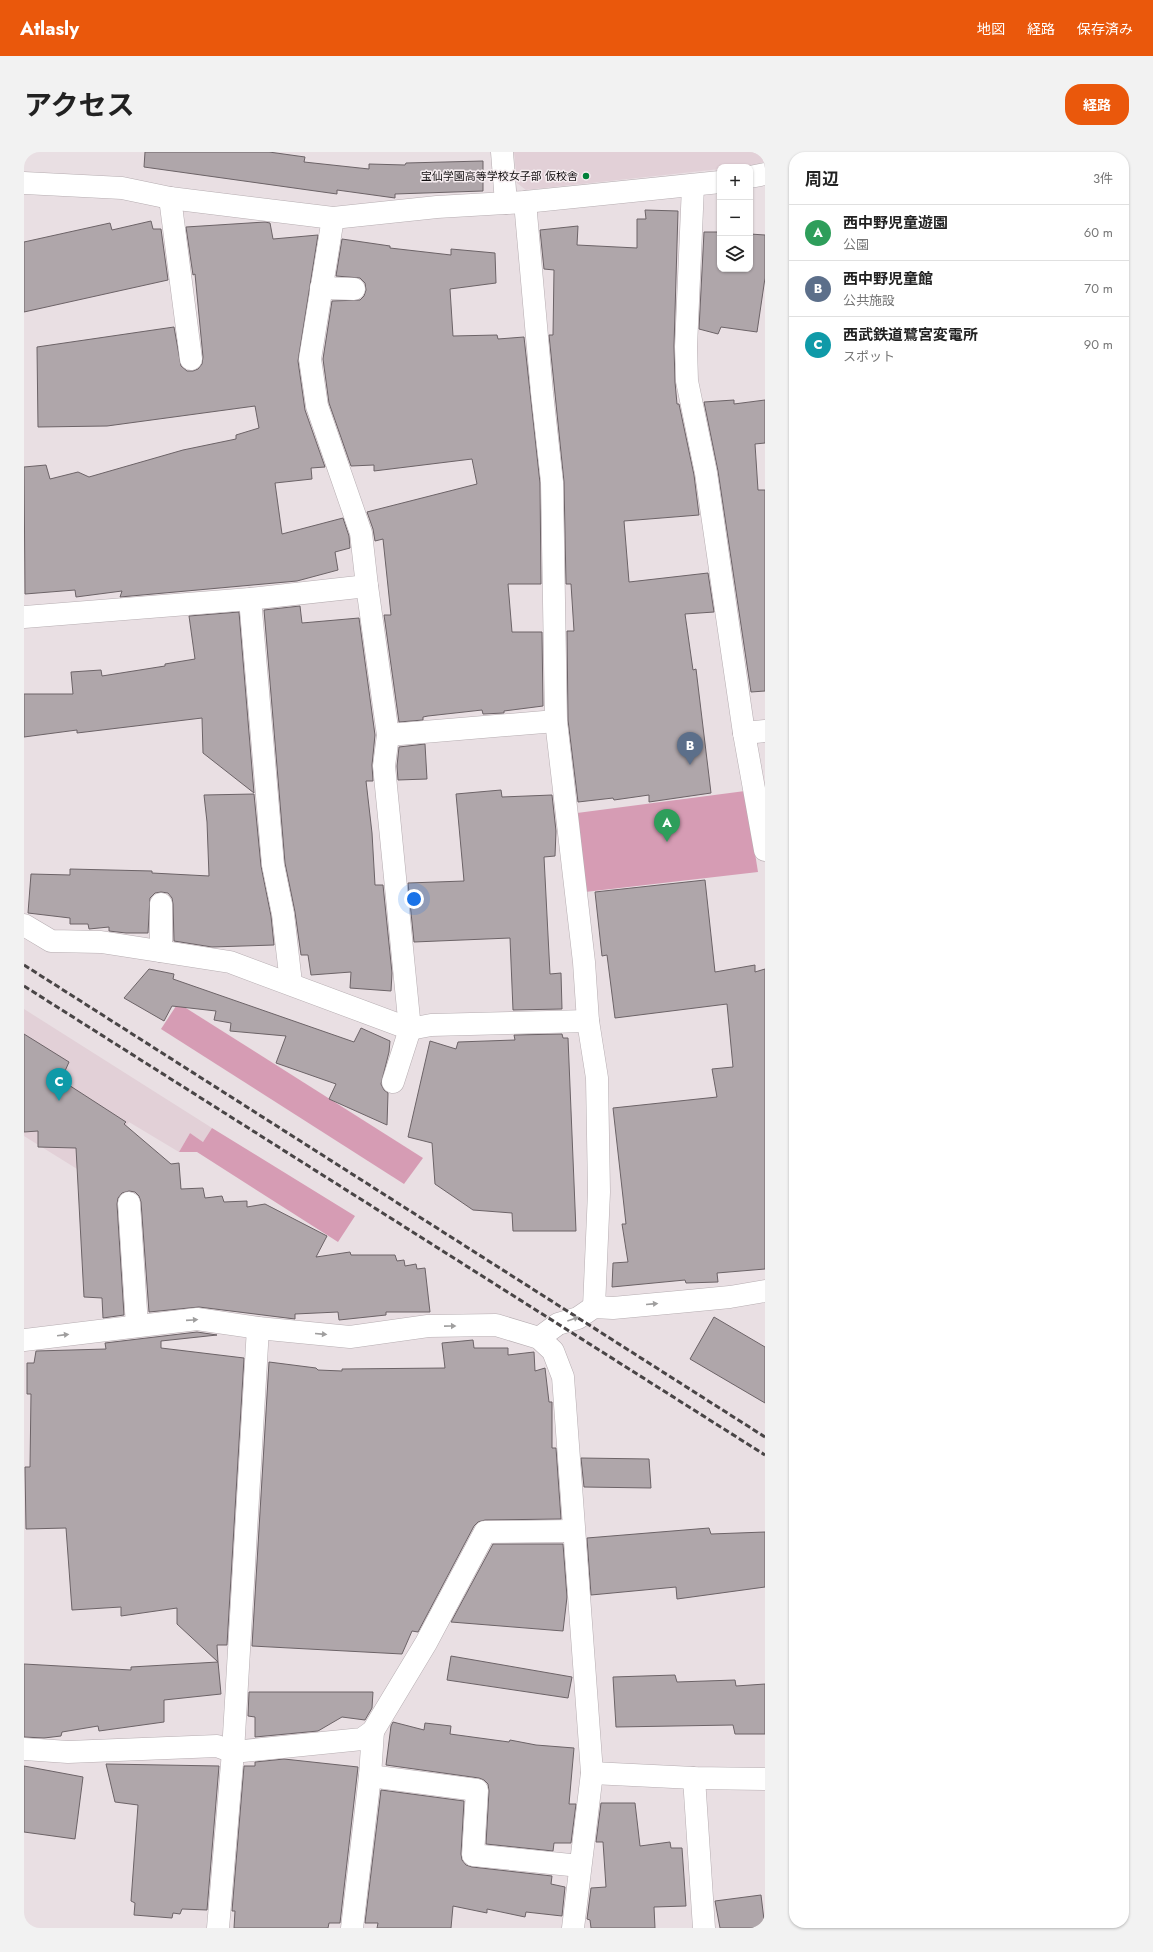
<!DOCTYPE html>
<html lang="ja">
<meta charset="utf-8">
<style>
:root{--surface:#fff;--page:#f2f2f2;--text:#222;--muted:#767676;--line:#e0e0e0;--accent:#ea580c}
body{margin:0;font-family:Jost,"Noto Sans JP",sans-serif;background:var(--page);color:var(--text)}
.controls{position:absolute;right:12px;top:12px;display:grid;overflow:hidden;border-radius:8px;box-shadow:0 1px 3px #0004}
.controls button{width:36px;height:36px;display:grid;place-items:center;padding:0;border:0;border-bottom:1px solid var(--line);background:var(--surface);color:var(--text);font:20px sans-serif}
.you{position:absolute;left:390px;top:747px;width:14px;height:14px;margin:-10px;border:3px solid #fff;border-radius:50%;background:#1a73e8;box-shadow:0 0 0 6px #1a73e833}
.badge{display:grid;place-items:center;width:26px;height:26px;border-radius:50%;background:var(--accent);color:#fff;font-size:13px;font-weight:700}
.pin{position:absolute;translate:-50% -33px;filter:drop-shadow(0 1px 2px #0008)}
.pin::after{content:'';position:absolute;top:21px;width:14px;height:12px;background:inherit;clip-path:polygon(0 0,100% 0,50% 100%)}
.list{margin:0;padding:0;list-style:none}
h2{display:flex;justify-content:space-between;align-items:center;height:52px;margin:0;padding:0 16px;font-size:17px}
h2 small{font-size:13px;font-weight:400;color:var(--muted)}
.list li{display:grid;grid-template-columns:26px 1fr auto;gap:12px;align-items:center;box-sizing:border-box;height:56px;padding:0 16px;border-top:1px solid var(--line)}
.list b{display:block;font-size:15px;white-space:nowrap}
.list p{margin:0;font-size:13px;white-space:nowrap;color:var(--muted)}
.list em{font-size:13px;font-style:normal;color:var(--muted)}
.icon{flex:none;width:22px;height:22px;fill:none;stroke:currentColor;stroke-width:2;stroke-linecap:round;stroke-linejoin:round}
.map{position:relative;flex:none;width:741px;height:1776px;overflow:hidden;border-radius:16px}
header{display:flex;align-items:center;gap:24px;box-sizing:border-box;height:56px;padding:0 20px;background:var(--accent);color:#fff}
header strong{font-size:19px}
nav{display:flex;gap:22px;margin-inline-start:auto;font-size:14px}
.intro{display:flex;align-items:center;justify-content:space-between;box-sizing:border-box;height:96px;padding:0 24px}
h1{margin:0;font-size:28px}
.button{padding:10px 18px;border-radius:16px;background:var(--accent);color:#fff;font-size:14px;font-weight:700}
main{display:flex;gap:24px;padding:0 24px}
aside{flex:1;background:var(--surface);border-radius:16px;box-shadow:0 1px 3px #0004}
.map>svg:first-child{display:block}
.built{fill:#e2d0d7}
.green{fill:#d69cb4}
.building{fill:#afa6aa;stroke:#6c6367}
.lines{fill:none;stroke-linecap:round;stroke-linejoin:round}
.minor-casing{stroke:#b6adb1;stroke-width:23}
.minor{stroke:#fff;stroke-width:22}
.rail{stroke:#494546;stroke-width:3;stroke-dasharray:6 3;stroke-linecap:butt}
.oneway{fill:#9f9e9e}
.poi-dot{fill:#008039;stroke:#f6edf0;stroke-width:1.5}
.labels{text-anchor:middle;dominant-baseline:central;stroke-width:3;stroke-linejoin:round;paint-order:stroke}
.poi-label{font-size:11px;fill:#0f0c0d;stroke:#f6edf0;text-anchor:end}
</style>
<header>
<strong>Atlasly</strong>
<nav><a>地図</a><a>経路</a><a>保存済み</a></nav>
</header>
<div class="intro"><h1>アクセス</h1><a class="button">経路</a></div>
<main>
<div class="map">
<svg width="741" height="1776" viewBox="0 0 741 1776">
<rect width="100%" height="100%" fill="#e9dfe3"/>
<g class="built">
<polygon points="490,0 741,0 741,9 732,14 696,15 696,17 502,38 493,31"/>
<polygon points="0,857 188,976 179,990 166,981 155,1000 105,970 66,1025 0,984"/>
</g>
<g class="green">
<polygon points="721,639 734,720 561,740 553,661"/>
<polygon points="154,851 399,1006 380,1032 137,877"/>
<polygon points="188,976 331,1064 314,1090 173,1000 155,1000 166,981 179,990"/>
</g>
<g class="building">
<polygon points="121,0 245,0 281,5 280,10 345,17 345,12 381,13 382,11 459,9 459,39 371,42 371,46 313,38 313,42 120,15"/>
<polygon points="621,58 654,59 650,194 651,230 653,252 655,252 670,323 675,363 600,369 605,430 684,421 690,460 661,462 669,518 672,517 687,641 625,650 625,643 590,648 589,646 554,650 544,568 543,479 550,479 547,432 542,432 540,330 525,183 529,183 530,118 520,117 516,78 554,74 553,93 613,96 613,67 622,67"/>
<polygon points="127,69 129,77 137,77 144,128 0,160 0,90 86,71 88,78"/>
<polygon points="241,70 246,71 249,87 294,83 274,209 281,258 301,315 287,316 288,327 251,331 258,382 319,366 325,384 326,396 311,400 314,418 273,429 96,445 98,439 52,445 51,438 1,442 0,315 22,313 26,327 54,320 65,325 159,298 212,287 212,283 235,276 231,254 83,274 14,275 13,195 150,175 157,214 163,219 169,219 174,217 178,212 179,205 171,122 169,123 162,75"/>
<polygon points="680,80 696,80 696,117 726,117 726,82 741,83 741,126 733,180 697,175 694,182 675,177"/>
<polygon points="318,87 366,94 366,96 427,103 427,97 471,101 472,131 426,137 429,184 473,183 474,187 500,185 516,331 517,432 484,432 488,480 518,480 519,554 480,559 480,561 459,562 458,558 404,564 399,565 399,568 375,570 360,463 367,463 359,387 351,389 349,377 343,360 453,332 448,307 350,319 350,313 327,314 305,251 299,207 308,149 336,148 340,144 342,138 341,131 336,126 312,124"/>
<polygon points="710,248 710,252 741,248 741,291 731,292 734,338 741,338 741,539 727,540 694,319 680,250"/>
<polygon points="276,454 278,471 335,466 351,583 348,613 349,629 342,629 348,681 351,733 359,733 368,821 367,839 326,836 327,820 287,823 284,803 277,803 271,760 261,711 240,458"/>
<polygon points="215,460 230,641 179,601 178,566 53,581 53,578 0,585 0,542 49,542 47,520 77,518 78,524 141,514 141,512 171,507 165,464"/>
<polygon points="401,592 403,627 374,628 373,614 375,595"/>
<polygon points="477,638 478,645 528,643 532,679 531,704 520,705 526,822 537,821 538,857 489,858 486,786 390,790 384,731 440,729 432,642"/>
<polygon points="230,642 237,714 247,764 250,793 188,795 150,789 149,752 148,746 144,741 137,740 131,741 126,746 124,781 102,781 85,779 85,775 65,777 64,772 46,772 46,766 4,761 7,722 46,723 46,717 128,719 128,721 185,724 183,670 180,643"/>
<polygon points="681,728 691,820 731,813 731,820 741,817 741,1117 693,1121 694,1130 662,1131 661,1128 588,1135 589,1111 604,1110 598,1072 602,1072 589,956 693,945 688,917 709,915 703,852 591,866 583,803 578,804 571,740"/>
<polygon points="125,817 150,822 149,827 330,890 337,876 366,889 365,900 357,932 360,938 364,941 363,973 305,947 312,932 252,911 262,884 206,879 207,871 190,868 192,859 148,854 140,869 100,846"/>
<polygon points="0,882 45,910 37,928 102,970 100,972 147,1012 155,1011 157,1037 179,1036 181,1046 198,1044 200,1050 223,1049 223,1055 241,1052 303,1084 292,1105 326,1100 327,1103 371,1103 373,1109 380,1108 381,1114 392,1112 393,1117 401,1116 406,1160 362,1160 362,1163 315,1168 314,1160 271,1162 271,1167 175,1155 125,1160 117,1050 115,1044 111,1040 105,1039 98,1041 94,1046 93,1052 100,1163 79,1166 78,1146 60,1145 52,996 14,995 14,979 0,980"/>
<polygon points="538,882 539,886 544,886 552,1079 489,1079 488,1061 449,1058 411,1032 408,991 384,985 406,889 432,897 434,890 491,888 490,883"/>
<polygon points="690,1165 741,1195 741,1251 666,1207"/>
<polygon points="173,1180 193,1183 137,1189 137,1196 220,1206 203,1493 193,1493 194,1510 153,1472 153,1456 97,1464 97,1455 48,1458 42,1376 2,1377 1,1315 6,1315 7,1242 3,1242 3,1211 10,1211 12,1199 82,1197 81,1191"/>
<polygon points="449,1188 450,1196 484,1196 484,1203 510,1200 511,1219 521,1216 525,1250 528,1250 528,1296 532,1296 537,1367 461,1368 454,1370 450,1374 394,1480 388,1479 378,1502 228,1494 245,1210 292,1216 294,1218 318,1219 318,1217 421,1216 418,1191"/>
<polygon points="557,1306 625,1307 627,1336 560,1335"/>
<polygon points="685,1376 687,1382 741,1380 741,1435 653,1447 652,1435 567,1443 563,1386"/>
<polygon points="469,1392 539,1392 543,1445 539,1479 427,1470"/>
<polygon points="427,1504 548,1525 544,1546 423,1528"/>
<polygon points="194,1510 197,1542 140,1548 140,1570 75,1579 74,1574 38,1580 37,1584 20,1586 0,1585 0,1512 107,1518 107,1515"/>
<polygon points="651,1523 653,1530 711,1528 712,1534 741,1532 741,1582 711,1582 709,1573 592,1575 589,1525"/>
<polygon points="225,1540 349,1540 348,1556 341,1568 318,1565 294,1579 231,1585 231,1565 224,1564"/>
<polygon points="369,1570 400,1578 401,1571 427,1574 426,1582 485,1590 486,1588 512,1593 550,1596 545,1652 552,1652 547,1691 530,1691 529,1699 462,1692 465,1639 464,1632 460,1628 455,1626 362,1613 367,1574"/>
<polygon points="260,1607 334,1615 316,1771 305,1771 304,1776 210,1776 211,1759 208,1759 220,1614 231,1614 231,1610"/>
<polygon points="82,1612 195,1614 183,1758 158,1757 156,1762 149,1761 148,1766 110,1763 111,1751 107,1749 114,1653 91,1650"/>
<polygon points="0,1614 59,1625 51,1687 0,1680"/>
<polygon points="357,1638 440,1649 437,1702 438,1708 442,1713 448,1715 528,1724 527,1732 541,1735 538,1764 502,1760 501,1765 463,1757 463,1761 429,1754 427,1776 353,1776 354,1771 341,1771"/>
<polygon points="577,1651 611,1651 616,1694 646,1690 647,1696 658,1696 662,1754 630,1755 631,1776 567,1776 566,1768 563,1767 567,1736 582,1735 579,1690 572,1690"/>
<polygon points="737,1743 741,1776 696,1776 691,1749"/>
</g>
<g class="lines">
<defs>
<g id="minor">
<polyline points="478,0 482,51"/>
<polyline points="726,25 741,22"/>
<polyline points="0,31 98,36 146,46 309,66 413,55 501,50 696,30"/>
<polyline points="669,34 662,195 663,229 682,321 720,581 741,698"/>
<polyline points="146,46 167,207"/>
<polyline points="501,50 518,241 528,330 532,569 560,810 564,869 573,926 575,1040 570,1155"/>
<polyline points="309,66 286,207 293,254 337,381 343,434 364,583 360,614 386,877 369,930"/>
<polyline points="297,136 330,137"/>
<polyline points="226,447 249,713 259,762 267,831"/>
<polyline points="0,465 226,447 343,434"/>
<polyline points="720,581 741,579"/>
<polyline points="364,583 532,569"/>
<polyline points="137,752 137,799"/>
<polyline points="0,773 27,789 77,790 206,810 386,877 407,873 564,869"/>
<polyline points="105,1051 113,1174"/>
<polyline points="515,1186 534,1172 554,1166 570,1155 589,1156 654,1150 706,1145 741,1139"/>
<polyline points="0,1188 173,1167 234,1176 326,1185 404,1174 472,1173 515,1186 529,1199 539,1225 568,1621 549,1776"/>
<polyline points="0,1597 44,1600 193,1594 209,1600 338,1587 349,1579 402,1491 461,1380 549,1379"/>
<polyline points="568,1621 670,1626 741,1627"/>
<polyline points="346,1624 453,1638 449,1703 556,1714"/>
<polyline points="670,1626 680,1776"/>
<polyline points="194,1776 209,1600 234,1176"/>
<polyline points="328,1776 346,1624 349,1579"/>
</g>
</defs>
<use href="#minor" class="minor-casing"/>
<use href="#minor" class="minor"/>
<g class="rail">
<polyline points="0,813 741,1285"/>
<polyline points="0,834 741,1303"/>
</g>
</g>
<defs><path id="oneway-solid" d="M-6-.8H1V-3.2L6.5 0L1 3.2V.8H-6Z"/></defs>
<g class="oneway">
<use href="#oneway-solid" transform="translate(628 1152) rotate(-5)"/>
<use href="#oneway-solid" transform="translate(549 1167) rotate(-20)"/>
<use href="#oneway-solid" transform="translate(168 1168) rotate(-4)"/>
<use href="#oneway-solid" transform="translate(426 1174) rotate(-1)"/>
<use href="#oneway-solid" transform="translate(297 1182) rotate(5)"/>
<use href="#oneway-solid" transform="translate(39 1183) rotate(-7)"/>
</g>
<circle class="poi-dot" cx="562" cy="24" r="4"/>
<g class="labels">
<g class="poi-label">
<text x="554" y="24">宝仙学園高等学校女子部 仮校舎</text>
</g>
</g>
</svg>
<div class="controls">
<button>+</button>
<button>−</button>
<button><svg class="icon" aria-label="layers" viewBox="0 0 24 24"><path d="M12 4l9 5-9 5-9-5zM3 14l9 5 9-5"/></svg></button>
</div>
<div class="you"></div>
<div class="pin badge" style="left:643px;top:690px;background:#2e9e5b">A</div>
<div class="pin badge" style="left:666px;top:613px;background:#5c6f8a">B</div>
<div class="pin badge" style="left:35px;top:949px;background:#0f9aa8">C</div>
</div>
<aside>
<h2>周辺<small>3件</small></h2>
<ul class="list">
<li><span class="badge" style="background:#2e9e5b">A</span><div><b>西中野児童遊園</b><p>公園</p></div><em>60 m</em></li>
<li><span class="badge" style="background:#5c6f8a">B</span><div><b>西中野児童館</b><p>公共施設</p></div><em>70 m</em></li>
<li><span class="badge" style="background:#0f9aa8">C</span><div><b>西武鉄道鷺宮変電所</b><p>スポット</p></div><em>90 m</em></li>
</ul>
</aside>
</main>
